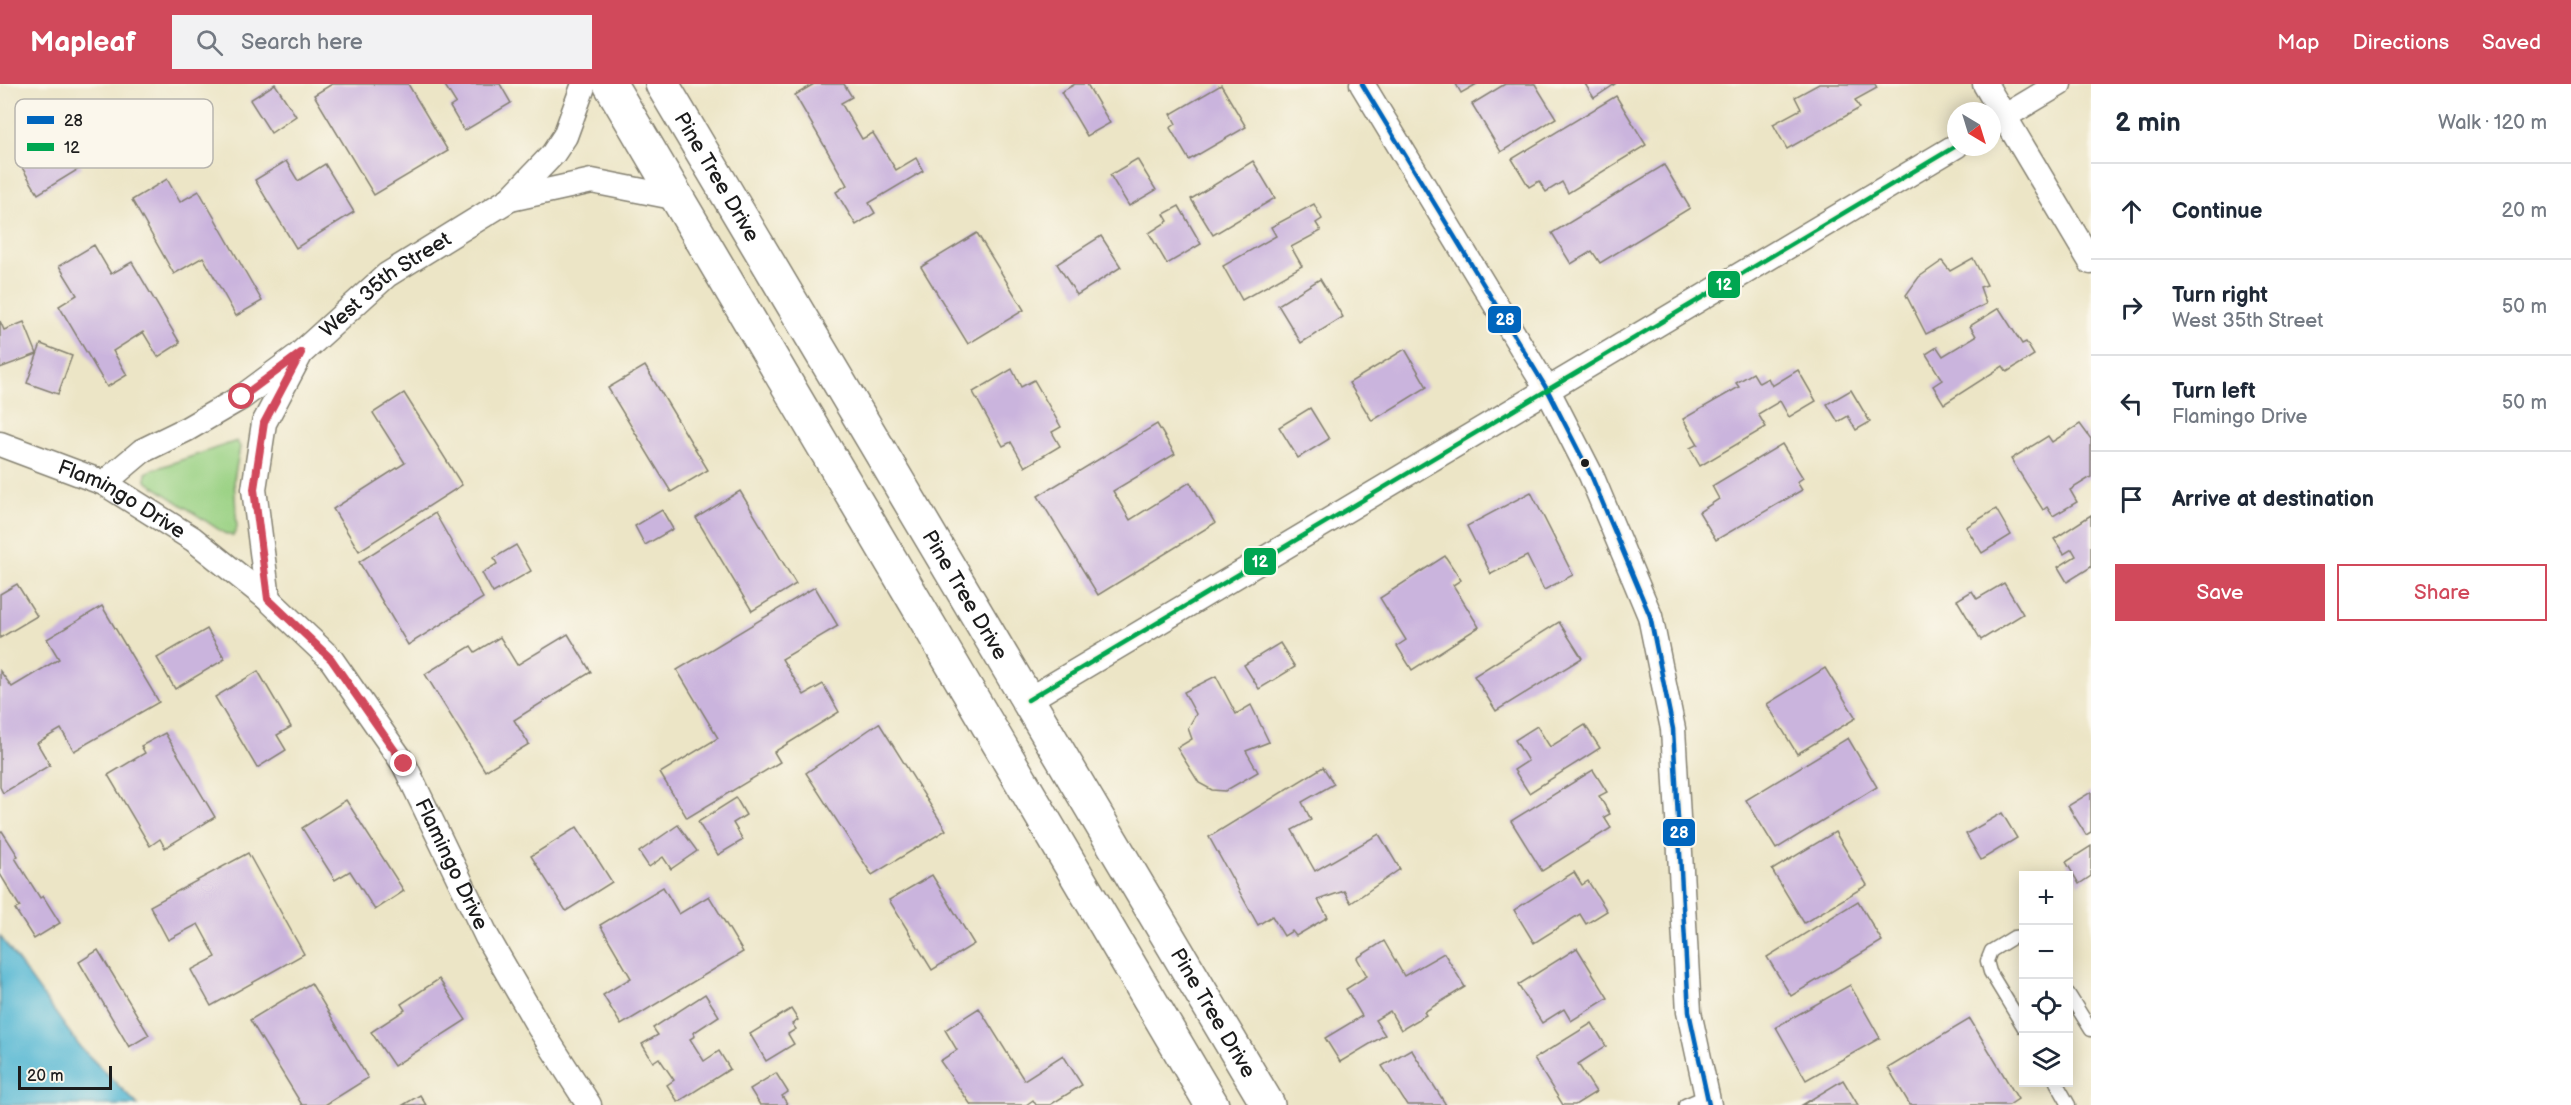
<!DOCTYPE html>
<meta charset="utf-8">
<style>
:root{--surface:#fff;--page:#f2f2f3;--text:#1f2937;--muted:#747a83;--line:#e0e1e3;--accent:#d1495b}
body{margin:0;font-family:"Balsamiq Sans",sans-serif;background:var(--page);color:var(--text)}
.controls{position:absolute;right:18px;bottom:18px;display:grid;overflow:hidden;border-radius:0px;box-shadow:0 3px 15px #0003}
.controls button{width:54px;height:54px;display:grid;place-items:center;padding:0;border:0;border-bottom:2px solid var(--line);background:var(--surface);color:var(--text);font:30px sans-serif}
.compass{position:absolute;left:1947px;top:18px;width:54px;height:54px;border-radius:50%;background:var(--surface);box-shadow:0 3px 15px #0003;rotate:142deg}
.scale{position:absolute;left:18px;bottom:15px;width:94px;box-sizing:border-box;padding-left:6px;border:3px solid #1c1c1c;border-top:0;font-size:16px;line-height:21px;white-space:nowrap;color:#1c1c1c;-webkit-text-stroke:4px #fbf7ec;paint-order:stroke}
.stop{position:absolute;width:18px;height:18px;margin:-14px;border:4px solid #d1495b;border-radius:50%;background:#fff}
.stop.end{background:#d1495b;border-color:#fff;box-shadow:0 2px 6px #0008}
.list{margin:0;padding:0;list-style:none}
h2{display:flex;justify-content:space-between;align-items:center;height:78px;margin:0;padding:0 24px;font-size:26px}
h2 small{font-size:20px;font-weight:400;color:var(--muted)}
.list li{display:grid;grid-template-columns:39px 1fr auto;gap:18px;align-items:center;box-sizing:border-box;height:96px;padding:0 24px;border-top:2px solid var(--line)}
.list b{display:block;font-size:22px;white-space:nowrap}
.list p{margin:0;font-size:20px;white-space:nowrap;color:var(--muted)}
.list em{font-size:20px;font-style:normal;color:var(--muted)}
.actions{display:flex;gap:12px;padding:18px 24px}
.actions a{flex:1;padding:14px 0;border:2px solid var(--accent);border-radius:0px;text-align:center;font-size:21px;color:var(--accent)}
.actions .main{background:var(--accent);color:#fff}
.icon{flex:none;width:33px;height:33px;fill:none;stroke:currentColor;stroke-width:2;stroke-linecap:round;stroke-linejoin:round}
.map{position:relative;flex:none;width:2091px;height:1021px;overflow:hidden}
header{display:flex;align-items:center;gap:36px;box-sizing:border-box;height:84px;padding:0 30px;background:var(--accent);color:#fff}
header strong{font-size:28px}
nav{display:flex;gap:33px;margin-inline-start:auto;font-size:21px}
.search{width:420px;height:54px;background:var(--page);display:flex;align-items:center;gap:15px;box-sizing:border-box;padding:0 21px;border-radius:0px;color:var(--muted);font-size:22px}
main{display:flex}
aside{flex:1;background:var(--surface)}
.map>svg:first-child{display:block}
.green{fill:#9bd285;stroke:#5c7750;stroke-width:1.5}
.water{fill:#54b7d3;stroke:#386a78;stroke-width:1.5}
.building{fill:#cab4dd}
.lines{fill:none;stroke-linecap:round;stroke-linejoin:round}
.lane-casing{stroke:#848071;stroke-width:15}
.street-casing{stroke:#848071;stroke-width:27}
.secondary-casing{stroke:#848071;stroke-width:36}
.lane{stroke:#fff;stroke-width:12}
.street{stroke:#fff;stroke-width:24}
.secondary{stroke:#fff;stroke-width:33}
.bus-1-casing{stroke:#fbf7ec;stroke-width:9}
.bus-2-casing{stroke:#fbf7ec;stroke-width:9}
.bus-1{stroke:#0065bd;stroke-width:4.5}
.bus-2{stroke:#00a651;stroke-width:4.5}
.route{stroke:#d1495b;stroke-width:8}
.bus-dot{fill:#1c1c1c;stroke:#fbf7ec;stroke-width:2}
.labels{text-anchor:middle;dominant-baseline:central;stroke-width:6;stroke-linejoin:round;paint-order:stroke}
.street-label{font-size:21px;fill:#1c1c1c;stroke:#fbf7ec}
.key{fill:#fbf7ec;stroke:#b8b5ae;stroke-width:1.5}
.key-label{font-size:16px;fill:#1c1c1c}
.line-badge{stroke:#fbf7ec;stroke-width:2}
.badge-label{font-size:16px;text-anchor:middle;font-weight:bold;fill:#fff}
</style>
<header>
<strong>Mapleaf</strong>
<div class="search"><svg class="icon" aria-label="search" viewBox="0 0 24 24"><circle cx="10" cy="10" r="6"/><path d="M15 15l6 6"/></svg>Search here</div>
<nav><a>Map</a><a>Directions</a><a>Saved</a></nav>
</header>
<main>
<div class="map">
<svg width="2091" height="1021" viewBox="0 0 2091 1021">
<rect width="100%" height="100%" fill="#fbf7ec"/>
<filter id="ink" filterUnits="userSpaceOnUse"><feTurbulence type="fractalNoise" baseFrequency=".0167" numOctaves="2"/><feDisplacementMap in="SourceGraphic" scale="12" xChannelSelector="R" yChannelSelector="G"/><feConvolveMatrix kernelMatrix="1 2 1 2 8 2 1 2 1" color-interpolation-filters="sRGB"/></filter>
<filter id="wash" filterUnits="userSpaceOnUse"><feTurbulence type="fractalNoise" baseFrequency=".008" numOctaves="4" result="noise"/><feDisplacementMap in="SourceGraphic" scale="24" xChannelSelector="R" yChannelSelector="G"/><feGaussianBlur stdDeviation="1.35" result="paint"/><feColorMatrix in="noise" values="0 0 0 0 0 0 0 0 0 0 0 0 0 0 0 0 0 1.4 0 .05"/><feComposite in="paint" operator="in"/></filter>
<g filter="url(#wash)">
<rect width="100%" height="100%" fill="#ece5c6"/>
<polygon class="green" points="237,357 240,363 234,395 237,444 233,452 224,449 146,397 146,389 152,386"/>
<polygon class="water" points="0,852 80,963 138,1021 0,1021"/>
<g id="blocks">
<g class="building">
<polygon points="275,0 296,32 271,49 250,16"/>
<polygon points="332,0 408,0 448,67 374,111 314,11"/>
<polygon points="444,0 500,0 511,19 464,47 450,23 456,19"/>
<polygon points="814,0 844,0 852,13 841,19 862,55 873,49 896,86 916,74 923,87 869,119 875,129 856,141 836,108 847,101 795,11"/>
<polygon points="1075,0 1087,0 1110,39 1087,52 1061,8"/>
<polygon points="1456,0 1477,0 1461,9"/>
<polygon points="1505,0 1535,0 1556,34 1501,68 1472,20"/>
<polygon points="1585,0 1615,0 1594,14"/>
<polygon points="1819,0 1875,0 1877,4 1855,16 1860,24 1787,65 1773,40 1801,25 1795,13"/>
<polygon points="1221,1 1246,43 1189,76 1170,44 1176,40 1171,30"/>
<polygon points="1616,12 1646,61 1568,109 1562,98 1546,108 1539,97 1529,103 1512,75"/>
<polygon points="62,51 82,83 38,110 18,77"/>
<polygon points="1137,75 1156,106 1129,122 1110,91"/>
<polygon points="286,77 298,97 325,80 354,128 296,164 255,96"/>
<polygon points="1253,77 1275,114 1213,151 1191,115"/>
<polygon points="1664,81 1690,124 1600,179 1592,167 1571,180 1552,149"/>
<polygon points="167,95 180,118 199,107 262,217 236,232 203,173 174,190 132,116"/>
<polygon points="1314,120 1322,135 1316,139 1321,147 1291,163 1302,182 1242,216 1223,182 1276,152 1271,143"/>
<polygon points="1179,122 1201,160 1167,180 1149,149 1168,137 1164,130"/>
<polygon points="977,149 1024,226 968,260 921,183"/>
<polygon points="1101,152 1121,183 1077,211 1057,180"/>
<polygon points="94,161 111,190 132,178 180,259 158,273 143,248 113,267 127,291 107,303 59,222 77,211 59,182"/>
<polygon points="1973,174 1987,201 1980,203 1986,220 1926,250 1906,211 1919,193 1942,177 1950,187"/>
<polygon points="1320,195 1343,233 1301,259 1278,221"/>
<polygon points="1999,224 2022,260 2026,258 2034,271 2007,288 2003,282 1944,320 1933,302 1942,296 1926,270 1937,263 1943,272 1976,252 1970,242"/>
<polygon points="0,237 4,246 24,238 37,270 0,284"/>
<polygon points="41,260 72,272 58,310 27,299"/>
<polygon points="1405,265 1427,303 1372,337 1349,299"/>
<polygon points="645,282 708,386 671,408 608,304"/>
<polygon points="1012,285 1021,303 1034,296 1061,343 1052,348 1060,362 1025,383 1011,358 1003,362 973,308"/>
<polygon points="1798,286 1816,317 1789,333 1780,317 1758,330 1766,343 1700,382 1690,364 1698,360 1683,335 1739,303 1736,299 1753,289 1759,299 1768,294 1772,302"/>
<polygon points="1851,306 1870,338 1856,346 1848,332 1838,338 1827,320"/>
<polygon points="404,309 462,401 359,467 333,425 405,379 373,329"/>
<polygon points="1310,324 1329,355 1298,374 1279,343"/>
<polygon points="1157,340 1175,370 1113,407 1130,436 1190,398 1215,439 1098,511 1038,412"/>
<polygon points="2080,340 2091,355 2091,393 2070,406 2077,418 2053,432 2047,423 2043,426 2011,375 2048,352 2052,358"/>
<polygon points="1782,360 1803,394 1797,398 1802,406 1716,456 1699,428 1719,415 1712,402"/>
<polygon points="740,407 796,500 752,527 696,434"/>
<polygon points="1531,408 1573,491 1544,506 1527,472 1491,490 1467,442"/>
<polygon points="1996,425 2011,451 1982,469 1966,443"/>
<polygon points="662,426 673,445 645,461 635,442"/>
<polygon points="435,429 483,514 408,561 359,478"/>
<polygon points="2091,431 2091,483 2067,498 2058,483 2076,472 2072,465 2064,470 2054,455"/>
<polygon points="516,461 531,487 493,509 482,489 497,480 494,474"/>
<polygon points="1445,472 1461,496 1453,501 1479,543 1412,586 1397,562 1406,556 1380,514"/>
<polygon points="2004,499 2023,530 1981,556 1957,516 1972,507 1977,515"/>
<polygon points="17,500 37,532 0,554 0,510"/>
<polygon points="815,503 838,542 782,575 804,611 823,600 839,628 774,668 780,678 687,734 660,689 718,654 677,586"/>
<polygon points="102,522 159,618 74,667 61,645 37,659 50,681 3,709 0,703 0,587 12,603 59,575 47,555"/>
<polygon points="1559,538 1582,574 1496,627 1474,592"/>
<polygon points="207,545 225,575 175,605 157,574"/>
<polygon points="568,550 591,588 514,636 529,660 485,687 425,590 471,562 475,568 500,553 517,581"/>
<polygon points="1280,559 1295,583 1259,605 1244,581"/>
<polygon points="1825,584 1856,634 1797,670 1767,620"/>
<polygon points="258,587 291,643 277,651 286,666 257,684 215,613"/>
<polygon points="1216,592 1236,630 1251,621 1269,658 1246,667 1258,688 1225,707 1212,706 1199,699 1177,664 1192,655 1188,644 1196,630 1184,608"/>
<polygon points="879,639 946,746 872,791 806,689"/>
<polygon points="1585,641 1600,664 1529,709 1514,686 1528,677 1515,656 1537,642 1550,663"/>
<polygon points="165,649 215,733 165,764 160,755 150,762 108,691 145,669 141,662"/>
<polygon points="1848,654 1877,703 1776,765 1746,716"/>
<polygon points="1323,683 1334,700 1302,718 1311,736 1292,746 1315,787 1379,750 1400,785 1351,819 1344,807 1318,816 1328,833 1296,852 1292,847 1284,852 1272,832 1258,841 1209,753"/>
<polygon points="1593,686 1607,708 1599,712 1610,730 1604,733 1611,744 1542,787 1511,737"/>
<polygon points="2091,708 2091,748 2086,751 2068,722"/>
<polygon points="736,714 746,731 733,739 743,756 718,771 698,738"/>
<polygon points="346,716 404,807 375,826 350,787 335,796 302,744"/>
<polygon points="2002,729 2017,754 1981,776 1966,750"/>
<polygon points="678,741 697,767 671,785 663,773 649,783 639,768"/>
<polygon points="577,743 612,798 566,827 531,772"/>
<polygon points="2,747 18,772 15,774 40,814 43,812 60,839 34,855 15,825 20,823 0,790 0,748"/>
<polygon points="1835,748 1867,801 1804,839 1772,786"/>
<polygon points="2091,762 2091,792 2079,800 2066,778"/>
<polygon points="248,769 304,870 211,922 191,886 216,873 198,840 168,856 150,822"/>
<polygon points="1574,788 1582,801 1588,797 1607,827 1586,840 1580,830 1534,859 1514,826"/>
<polygon points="932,791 974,860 932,886 889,816"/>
<polygon points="663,803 679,830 709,812 743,868 621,941 603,911 631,894 600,841"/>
<polygon points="1858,817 1882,857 1791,912 1767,873"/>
<polygon points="1384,857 1404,892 1444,869 1465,903 1424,928 1426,931 1401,946 1390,927 1375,936 1385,951 1340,978 1325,954 1362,932 1346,905 1367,892 1357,874"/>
<polygon points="1577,864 1608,914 1571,937 1564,925 1542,939 1518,901"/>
<polygon points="98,866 149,951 129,963 79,878"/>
<polygon points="439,895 466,936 394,982 371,948 405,926 401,920"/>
<polygon points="311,899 368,994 325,1021 302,1021 250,936"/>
<polygon points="1850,901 1880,954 1806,996 1776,943"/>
<polygon points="705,910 719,932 693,949 695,952 690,955 704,977 719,967 730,985 678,1018 667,1001 674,996 659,974 653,978 642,960 658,951 653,944"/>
<polygon points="979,924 1024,996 1063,971 1082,1001 1050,1021 1036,1021 1033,1016 1026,1021 971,1021 940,977 957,966 945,946"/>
<polygon points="791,925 798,936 792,940 796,945 788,950 794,960 766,977 750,950"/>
<polygon points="1970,935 2018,1015 2009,1021 1910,1021 1888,984"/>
<polygon points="1592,939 1606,962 1578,980 1596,1008 1575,1021 1563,1021 1534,975"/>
<polygon points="1411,965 1446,1021 1407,1021 1382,982"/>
<polygon points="776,989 788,1008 782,1012 788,1021 760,1021 750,1005"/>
<polygon points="1843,996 1858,1021 1802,1021"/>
<polygon points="420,1011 426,1021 403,1021"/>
</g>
</g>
</g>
<g filter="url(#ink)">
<use href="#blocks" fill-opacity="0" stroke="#848071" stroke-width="1.5"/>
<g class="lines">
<defs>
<g id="lane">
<polyline points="2024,852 2014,853 1991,867 1987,877 1990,888 2024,944"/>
<polyline points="2068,909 2091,946"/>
<polyline points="2056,998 2069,1021"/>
<polyline points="1685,1021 1706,1012"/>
</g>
<g id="street">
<polyline points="1362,0 1548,307 1591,391 1650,532 1673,645 1689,928 1709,1021"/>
<polyline points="1985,0 2091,178"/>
<polyline points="1992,40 2059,0"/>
<polyline points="510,115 592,97 678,114"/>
<path id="s1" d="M0 360 104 399 193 455 268 515 331 575 404 680 487 853 539 943 589 1021"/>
<polyline points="104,399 142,367 187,345 242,313 296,273"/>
<path id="s2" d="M268 515 254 405 264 339 301 269 387 191 510 115 553 70 565 52 584 0"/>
<polyline points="1028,616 1956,62"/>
</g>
<g id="secondary">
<polyline points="610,0 1212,1021"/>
<path id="s3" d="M662 0 1268 1021"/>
</g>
</defs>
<use href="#lane" class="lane-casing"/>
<use href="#street" class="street-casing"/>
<use href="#secondary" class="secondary-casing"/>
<use href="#lane" class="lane"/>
<use href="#street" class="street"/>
<use href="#secondary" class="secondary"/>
<defs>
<polyline id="bus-1" points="1362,0 1548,307 1591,391 1650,532 1673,645 1689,928 1709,1021"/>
<polyline id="bus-2" points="1028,616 1956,62"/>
</defs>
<use href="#bus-1" class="bus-1-casing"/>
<use href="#bus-2" class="bus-2-casing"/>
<use href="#bus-1" class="bus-1"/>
<use href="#bus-2" class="bus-2"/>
</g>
</g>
<g class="lines" filter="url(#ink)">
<polyline class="route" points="242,313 301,269 264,339 254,405 268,515 331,575 404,680"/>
</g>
<circle class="bus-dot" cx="1585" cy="379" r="5"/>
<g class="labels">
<g class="street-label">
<text stroke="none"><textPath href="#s3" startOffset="108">Pine Tree Drive</textPath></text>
<text stroke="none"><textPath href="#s2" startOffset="366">West 35th Street</textPath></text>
<text stroke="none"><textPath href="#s1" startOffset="134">Flamingo Drive</textPath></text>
<text stroke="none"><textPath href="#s3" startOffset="594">Pine Tree Drive</textPath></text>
<text stroke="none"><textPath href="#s1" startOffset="638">Flamingo Drive</textPath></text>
<text stroke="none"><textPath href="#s3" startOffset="1080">Pine Tree Drive</textPath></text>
</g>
</g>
<rect x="15" y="15" width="198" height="69" rx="9" class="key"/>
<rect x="27" y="32" width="27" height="8" fill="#0065bd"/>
<rect x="27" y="59" width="27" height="8" fill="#00a651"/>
<g class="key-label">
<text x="64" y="42">28</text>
<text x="64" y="69">12</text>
</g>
<g class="line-badge">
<rect x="1707" y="186" width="34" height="29" rx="6" fill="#00a651"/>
<rect x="1487" y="221" width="35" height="29" rx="6" fill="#0065bd"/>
<rect x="1243" y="463" width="34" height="29" rx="6" fill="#00a651"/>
<rect x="1662" y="734" width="34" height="29" rx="6" fill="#0065bd"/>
</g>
<g class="badge-label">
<text x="1724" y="206">12</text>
<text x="1505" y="241">28</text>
<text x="1260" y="483">12</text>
<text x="1679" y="754">28</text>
</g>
</svg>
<div class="controls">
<button>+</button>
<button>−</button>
<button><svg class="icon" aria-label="locate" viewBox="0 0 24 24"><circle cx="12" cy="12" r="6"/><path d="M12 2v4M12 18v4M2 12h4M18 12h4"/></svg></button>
<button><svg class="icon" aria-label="layers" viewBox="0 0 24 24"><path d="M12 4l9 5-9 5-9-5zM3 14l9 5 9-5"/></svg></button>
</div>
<svg class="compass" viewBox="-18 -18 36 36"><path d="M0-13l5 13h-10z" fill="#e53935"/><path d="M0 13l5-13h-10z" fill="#747a83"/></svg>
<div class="scale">20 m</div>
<div class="stop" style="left:242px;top:313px"></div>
<div class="stop end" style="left:404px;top:680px"></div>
</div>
<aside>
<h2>2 min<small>Walk · 120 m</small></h2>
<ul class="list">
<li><svg class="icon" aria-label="ahead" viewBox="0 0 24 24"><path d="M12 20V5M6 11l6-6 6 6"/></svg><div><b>Continue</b></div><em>20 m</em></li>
<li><svg class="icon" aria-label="right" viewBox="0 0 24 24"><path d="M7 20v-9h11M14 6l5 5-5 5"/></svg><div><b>Turn right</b><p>West 35th Street</p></div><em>50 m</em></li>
<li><svg class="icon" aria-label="left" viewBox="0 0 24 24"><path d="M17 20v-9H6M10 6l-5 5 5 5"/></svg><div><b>Turn left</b><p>Flamingo Drive</p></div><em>50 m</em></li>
<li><svg class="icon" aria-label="arrive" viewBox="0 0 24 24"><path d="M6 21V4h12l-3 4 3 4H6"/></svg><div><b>Arrive at destination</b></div></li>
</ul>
<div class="actions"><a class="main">Save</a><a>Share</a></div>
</aside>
</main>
